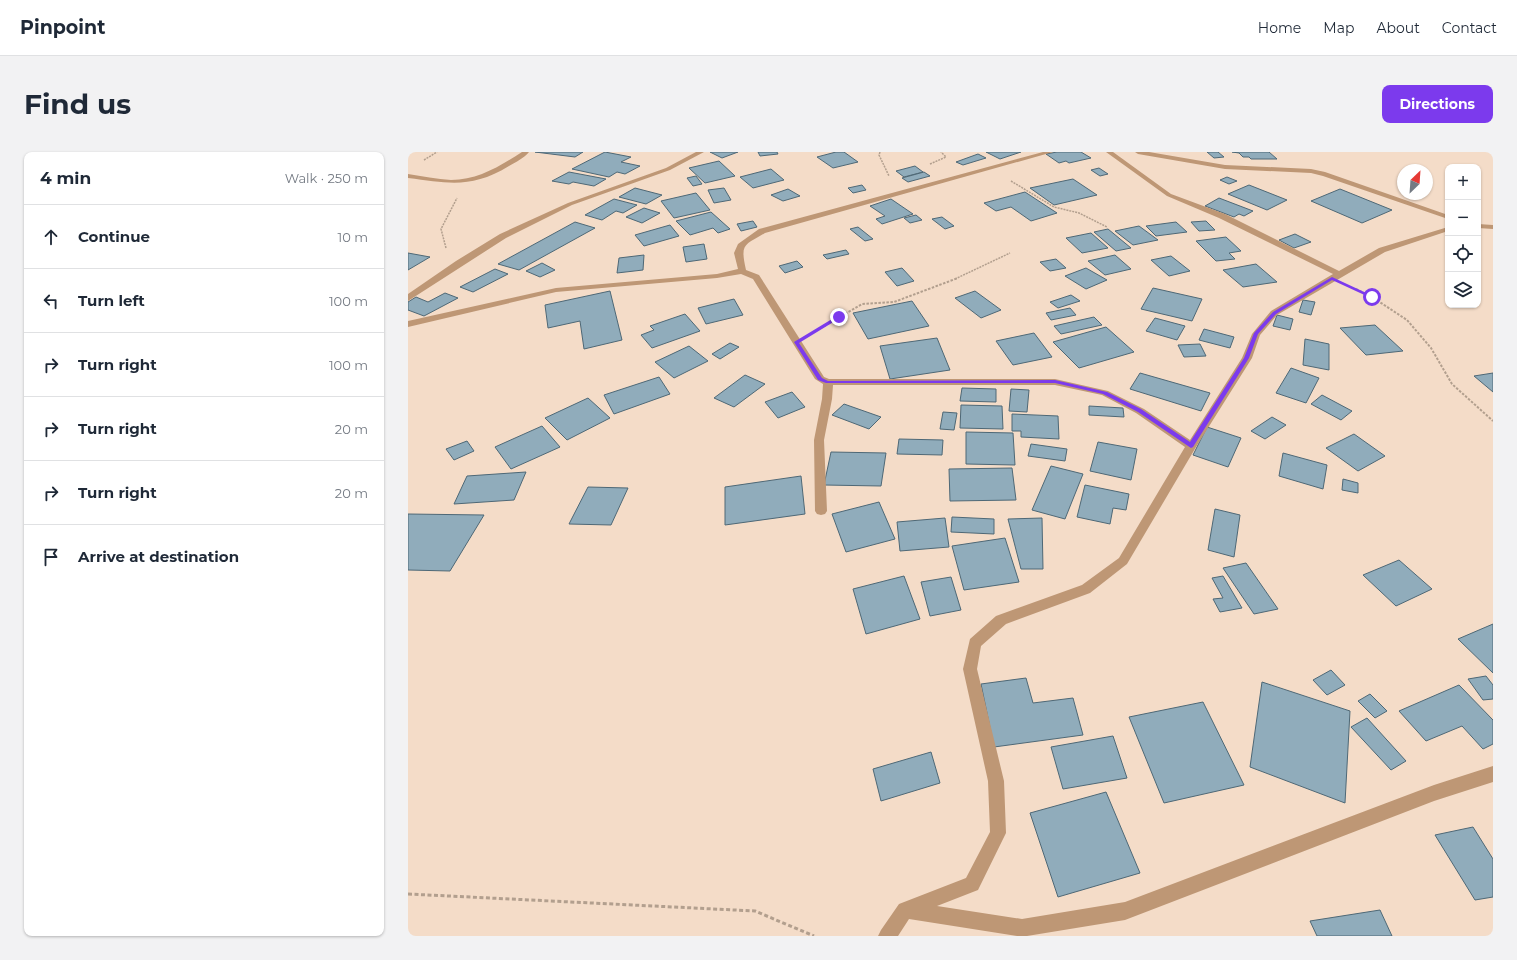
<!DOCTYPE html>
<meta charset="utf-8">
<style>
:root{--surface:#fff;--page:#f2f2f3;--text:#1f2937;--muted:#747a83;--line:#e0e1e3;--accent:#7c3aed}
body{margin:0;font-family:Montserrat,sans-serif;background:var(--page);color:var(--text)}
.controls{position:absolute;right:12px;top:12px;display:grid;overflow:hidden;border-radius:8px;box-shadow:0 1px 3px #0004}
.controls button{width:36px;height:36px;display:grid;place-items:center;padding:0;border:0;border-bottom:1px solid var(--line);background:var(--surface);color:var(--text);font:20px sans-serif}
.compass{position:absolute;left:989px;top:12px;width:36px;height:36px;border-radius:50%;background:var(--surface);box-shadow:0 1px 3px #0004;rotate:25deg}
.stop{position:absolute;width:12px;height:12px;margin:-9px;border:3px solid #7c3aed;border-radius:50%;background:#fff}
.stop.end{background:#7c3aed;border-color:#fff;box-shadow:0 1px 4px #0008}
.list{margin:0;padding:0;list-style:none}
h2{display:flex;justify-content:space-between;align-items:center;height:52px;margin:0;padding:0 16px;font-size:17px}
h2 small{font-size:13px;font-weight:400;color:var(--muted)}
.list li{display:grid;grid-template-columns:26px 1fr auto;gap:12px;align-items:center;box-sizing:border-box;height:64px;padding:0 16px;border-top:1px solid var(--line)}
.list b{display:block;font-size:15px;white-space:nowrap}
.list em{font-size:13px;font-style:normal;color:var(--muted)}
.icon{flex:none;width:22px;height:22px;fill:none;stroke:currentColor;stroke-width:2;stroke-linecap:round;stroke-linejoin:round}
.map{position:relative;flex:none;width:1085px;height:784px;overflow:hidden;border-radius:8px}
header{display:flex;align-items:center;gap:24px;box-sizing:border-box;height:56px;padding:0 20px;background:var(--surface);border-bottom:1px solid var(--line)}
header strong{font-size:19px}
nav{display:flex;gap:22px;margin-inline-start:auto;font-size:14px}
.intro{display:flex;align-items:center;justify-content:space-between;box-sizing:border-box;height:96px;padding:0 24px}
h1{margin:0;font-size:28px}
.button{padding:10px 18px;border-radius:8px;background:var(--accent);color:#fff;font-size:14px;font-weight:700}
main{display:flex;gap:24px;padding:0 24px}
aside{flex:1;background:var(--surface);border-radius:8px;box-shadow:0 1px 3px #0004}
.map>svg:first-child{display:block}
.building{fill:#90acbb;stroke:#4e6876}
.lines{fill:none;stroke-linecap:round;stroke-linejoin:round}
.path-far2{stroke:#b29f8e;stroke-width:1.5;stroke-dasharray:2 1;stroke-linecap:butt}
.path-far1{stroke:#b29f8e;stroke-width:2;stroke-dasharray:2.5 1.5;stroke-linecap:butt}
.path{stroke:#b29f8e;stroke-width:3;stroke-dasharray:4 2.5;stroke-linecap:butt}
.minor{fill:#be9775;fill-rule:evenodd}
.route{fill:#7c3aed}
</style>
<header>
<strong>Pinpoint</strong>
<nav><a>Home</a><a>Map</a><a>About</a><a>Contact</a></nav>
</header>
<div class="intro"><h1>Find us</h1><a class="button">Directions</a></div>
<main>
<aside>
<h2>4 min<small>Walk · 250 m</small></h2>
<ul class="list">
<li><svg class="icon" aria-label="ahead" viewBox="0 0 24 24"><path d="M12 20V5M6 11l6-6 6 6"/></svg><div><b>Continue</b></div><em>10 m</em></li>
<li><svg class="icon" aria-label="left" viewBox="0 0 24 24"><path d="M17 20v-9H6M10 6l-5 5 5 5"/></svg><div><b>Turn left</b></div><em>100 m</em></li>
<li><svg class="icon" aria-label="right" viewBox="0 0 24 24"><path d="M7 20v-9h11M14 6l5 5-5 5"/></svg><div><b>Turn right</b></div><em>100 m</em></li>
<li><svg class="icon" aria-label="right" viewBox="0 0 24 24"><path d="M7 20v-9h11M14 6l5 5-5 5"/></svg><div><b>Turn right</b></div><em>20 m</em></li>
<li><svg class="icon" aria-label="right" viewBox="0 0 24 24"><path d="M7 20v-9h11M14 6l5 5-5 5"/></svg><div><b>Turn right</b></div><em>20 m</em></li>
<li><svg class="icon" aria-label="arrive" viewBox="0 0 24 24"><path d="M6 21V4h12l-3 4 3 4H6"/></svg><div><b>Arrive at destination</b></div></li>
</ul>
</aside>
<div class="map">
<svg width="1085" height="784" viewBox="0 0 1085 784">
<rect width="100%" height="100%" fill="#f4dcc8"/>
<g class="building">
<polygon points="127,0 175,0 167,5"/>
<polygon points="197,0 223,5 213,10 232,14 217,22 209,20 201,25 164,17"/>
<polygon points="302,0 330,0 314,6"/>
<polygon points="350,0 369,0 370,2 352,4"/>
<polygon points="428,0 436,0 450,10 425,16 409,5"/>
<polygon points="578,0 613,0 592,7"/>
<polygon points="649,0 673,0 683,6 661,11 658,9 651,11 638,2"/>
<polygon points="799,0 810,0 816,5 806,6"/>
<polygon points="824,0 861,0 869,7 843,7 841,5 835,5 831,1"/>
<polygon points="570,2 578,6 555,13 548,10"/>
<polygon points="311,9 327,24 297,31 281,16"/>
<polygon points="507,14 515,20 496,25 488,19"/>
<polygon points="691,16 700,22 692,24 683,18"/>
<polygon points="363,17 376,28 345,36 332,25"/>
<polygon points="161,20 198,27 186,34 165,30 161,32 144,29"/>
<polygon points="516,20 522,24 500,30 494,26"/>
<polygon points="288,24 294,32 285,34 279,26"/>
<polygon points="819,25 829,29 821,32 812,28"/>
<polygon points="665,27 689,43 646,53 622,36"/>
<polygon points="454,33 458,38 445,41 440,36"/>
<polygon points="841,33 879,48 859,58 820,42"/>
<polygon points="227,36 254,43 238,52 211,45"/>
<polygon points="316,36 323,48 306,51 300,38"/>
<polygon points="380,37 392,44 375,49 363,43"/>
<polygon points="932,37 984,58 954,71 903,49"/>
<polygon points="617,40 649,61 623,69 603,55 588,59 576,51"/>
<polygon points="288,41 302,58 266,66 253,49"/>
<polygon points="811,46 845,59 836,64 831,62 826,65 797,54"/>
<polygon points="206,47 229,53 215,61 208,59 194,68 177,63"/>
<polygon points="483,47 505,62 474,72 468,67 477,64 462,54"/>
<polygon points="236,56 252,61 234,71 218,65"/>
<polygon points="303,60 322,77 310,81 305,76 282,83 268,69"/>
<polygon points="508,63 514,68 502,71 496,66"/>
<polygon points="534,65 546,74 537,77 524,67"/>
<polygon points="345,69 349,75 333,79 329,72"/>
<polygon points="798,69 807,78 791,79 783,70"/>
<polygon points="167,70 187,76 111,118 90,112"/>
<polygon points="768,70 779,80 748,84 738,74"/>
<polygon points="262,73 271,84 236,94 227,83"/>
<polygon points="731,74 750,88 725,93 707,79"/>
<polygon points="450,75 465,87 457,89 442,77"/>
<polygon points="700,77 723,96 708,99 686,80"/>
<polygon points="683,81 700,96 674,101 658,86"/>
<polygon points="887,82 903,90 886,96 871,88"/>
<polygon points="818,85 833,99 821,101 827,107 808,109 788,89"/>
<polygon points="296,92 299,107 278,110 275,95"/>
<polygon points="438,98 441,102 419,107 415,103"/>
<polygon points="0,101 22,105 0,118"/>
<polygon points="236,103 235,118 209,121 211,106"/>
<polygon points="707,103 723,117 697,123 680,109"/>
<polygon points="763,104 782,119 761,124 743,108"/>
<polygon points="648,107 658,116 642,119 632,110"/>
<polygon points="389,109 395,115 377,121 371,114"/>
<polygon points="134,111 147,118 132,125 118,119"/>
<polygon points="848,112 869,130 835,135 815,118"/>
<polygon points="494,116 506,129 489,134 477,120"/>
<polygon points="678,116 699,128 678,137 657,124"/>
<polygon points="87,117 100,122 65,140 52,135"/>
<polygon points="745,136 794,147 784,169 733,157"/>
<polygon points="202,139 214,188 176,197 172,169 140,176 137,153"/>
<polygon points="567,139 593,158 573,166 547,146"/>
<polygon points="37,141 50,146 16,164 0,158 0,150 8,145 20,150"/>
<polygon points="663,143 672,149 650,156 642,150"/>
<polygon points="326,147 335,163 298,172 290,156"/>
<polygon points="895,148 907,150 903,163 891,160"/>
<polygon points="504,149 521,174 460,187 445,161"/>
<polygon points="662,156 668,163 643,168 638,161"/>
<polygon points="277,162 292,179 244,196 233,183 246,178 242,174"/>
<polygon points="869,163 885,167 882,178 865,174"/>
<polygon points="686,165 694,173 653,182 646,174"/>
<polygon points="747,166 777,174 769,188 738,179"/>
<polygon points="967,173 995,199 958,203 932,176"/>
<polygon points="698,175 726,200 671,216 645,190"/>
<polygon points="796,177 826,185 822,196 791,188"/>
<polygon points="626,181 644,205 605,213 588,189"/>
<polygon points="529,186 542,218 482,227 472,194"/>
<polygon points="897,187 921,192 921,218 895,213"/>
<polygon points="322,191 331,195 312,207 304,202"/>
<polygon points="792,192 798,204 776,205 770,193"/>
<polygon points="281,194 300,209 266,226 247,210"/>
<polygon points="883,216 911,226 898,251 868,241"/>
<polygon points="732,221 802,241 793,259 722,237"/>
<polygon points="1085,221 1085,240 1066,224"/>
<polygon points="337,223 357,232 326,255 306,246"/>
<polygon points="251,225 262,242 206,262 196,243"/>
<polygon points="554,236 588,237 588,250 552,249"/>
<polygon points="603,237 621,238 619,260 601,259"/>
<polygon points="384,240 397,255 370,266 357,250"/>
<polygon points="914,243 944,259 933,268 903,252"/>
<polygon points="180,246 202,266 159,288 137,266"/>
<polygon points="436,252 473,265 461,277 424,263"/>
<polygon points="553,253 594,254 595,277 552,276"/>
<polygon points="681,254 715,256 716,265 681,263"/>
<polygon points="535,260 549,261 546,278 532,277"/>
<polygon points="604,262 650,264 651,287 613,285 613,279 604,279"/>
<polygon points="864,265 878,273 857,287 843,279"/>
<polygon points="134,274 152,295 103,317 87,295"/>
<polygon points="799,275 833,286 820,315 785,303"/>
<polygon points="558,280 605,281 607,313 558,312"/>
<polygon points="946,282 977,304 950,319 918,296"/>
<polygon points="491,287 535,288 534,303 489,302"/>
<polygon points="59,289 66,299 46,308 38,297"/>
<polygon points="690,290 729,297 723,328 682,319"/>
<polygon points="623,292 659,297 657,309 620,304"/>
<polygon points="423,300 478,301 473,334 416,333"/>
<polygon points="875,301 919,313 915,337 871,324"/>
<polygon points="643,314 675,322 657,367 624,358"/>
<polygon points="604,316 608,348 542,349 541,317"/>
<polygon points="118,320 106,348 46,352 59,324"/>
<polygon points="393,324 397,362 317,373 317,335"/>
<polygon points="935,327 950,331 950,341 934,338"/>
<polygon points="677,333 721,342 718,358 705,356 702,372 669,365"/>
<polygon points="180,335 220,336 203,373 161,372"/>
<polygon points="471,350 487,387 438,400 424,362"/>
<polygon points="807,357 832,363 826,405 800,398"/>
<polygon points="0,362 76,363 42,419 0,418"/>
<polygon points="544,365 586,367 586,382 543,380"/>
<polygon points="537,366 541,395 492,399 489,370"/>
<polygon points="634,366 635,417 613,417 600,367"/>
<polygon points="597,386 611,430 556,438 544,394"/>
<polygon points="991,408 1024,437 988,454 955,423"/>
<polygon points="838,411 870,457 846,462 815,416"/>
<polygon points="496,424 512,467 458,482 445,437"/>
<polygon points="815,424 834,456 812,460 805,447 815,446 804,426"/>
<polygon points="543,425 553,458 522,464 513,430"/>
<polygon points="1085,472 1085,521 1050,487"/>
<polygon points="923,518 937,533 919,543 905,528"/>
<polygon points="1078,524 1085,533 1085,547 1075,548 1060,527"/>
<polygon points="618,526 625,551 665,546 675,583 586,595 573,532"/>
<polygon points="854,530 942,559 937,651 842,615"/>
<polygon points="1051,533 1085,568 1085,592 1075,597 1054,574 1018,589 991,559"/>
<polygon points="962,542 979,559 967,566 950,549"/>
<polygon points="795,550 836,633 756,651 721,565"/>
<polygon points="959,566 998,609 983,618 943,575"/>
<polygon points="705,584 719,626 655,637 643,595"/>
<polygon points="523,600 532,631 473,649 465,617"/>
<polygon points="698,640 732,721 650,745 622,661"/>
<polygon points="1065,675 1085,707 1085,745 1067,748 1027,683"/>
<polygon points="972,758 984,784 909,784 902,769"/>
</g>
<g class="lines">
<g class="path-far2">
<polyline points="472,0 471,3 481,24"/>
<polyline points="16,8 29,0"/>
<polyline points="522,12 538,5 533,0"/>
<polyline points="603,29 646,55 671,61 699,75"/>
<polyline points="38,96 33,77 49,46"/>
<polyline points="547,127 602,101"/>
</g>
<g class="path-far1">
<polyline points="948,137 964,145 999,168 1023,196 1044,232 1085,269"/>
<polyline points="406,180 454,152 486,150 550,126"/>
</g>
<polyline class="path" points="0,742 347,759 406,784"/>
<g class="minor">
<path d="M114 0H121C116 6 108 10 101 14 63 37 41 31 0 26V22C14 24 29 27 43 28 70 28 92 14 114 0Z"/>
<polygon points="288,0 296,0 262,18 164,53 98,86 0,149 0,142 48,109 92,82 160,51 258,16"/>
<path d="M635 0H645L357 81C336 94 332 91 338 118L351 123 416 225 421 227H647L700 239 736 257 782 288 834 206 844 182 863 159 925 122 811 66 759 44 698 0H705L763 42 817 62 931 119 971 96 1040 75V79L977 100 869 163 852 183 844 206 788 295 719 412 682 441 598 472 573 494 569 517 596 629 598 681 570 738 529 754 614 767 717 750 1026 633 1085 614V630L1026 649 717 768 619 784H609L501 767 490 784H470L473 778 491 752 558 726 582 680 580 629 555 517 562 487 588 464 674 433 711 406 777 295 728 261 694 243 647 233H425L424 247 416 288 419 359 417 362 413 363 409 362 407 359 406 288 414 247 415 232 407 227 345 127 333 122 309 126 148 140 0 175V169L148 136 309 122 330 117 326 101 330 92 351 77Z"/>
<polygon points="727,0 741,0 817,13 903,17 917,20 1040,63 1040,67 915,24 903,21 817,17 730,2"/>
<polygon points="1070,72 1085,73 1085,77 1070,76"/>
</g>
</g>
<polygon class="route" points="924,125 967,145 963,146 924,128 868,162 850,182 841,206 785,295 783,296 730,260 695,242 647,231 418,231 410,228 386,190 429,164 432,164 432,166 391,191 414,226 420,229 647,228 699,240 733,257 782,290 836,206 846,181 865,160"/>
</svg>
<div class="controls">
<button>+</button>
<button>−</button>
<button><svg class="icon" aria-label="locate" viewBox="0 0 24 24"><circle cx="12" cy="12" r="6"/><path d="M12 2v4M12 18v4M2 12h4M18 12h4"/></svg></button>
<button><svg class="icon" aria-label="layers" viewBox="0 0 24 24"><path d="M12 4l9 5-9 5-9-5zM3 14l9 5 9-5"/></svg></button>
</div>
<svg class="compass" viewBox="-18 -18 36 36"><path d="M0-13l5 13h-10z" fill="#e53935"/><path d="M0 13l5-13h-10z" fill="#747a83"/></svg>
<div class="stop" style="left:964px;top:145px"></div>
<div class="stop end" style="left:431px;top:165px"></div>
</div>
</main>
